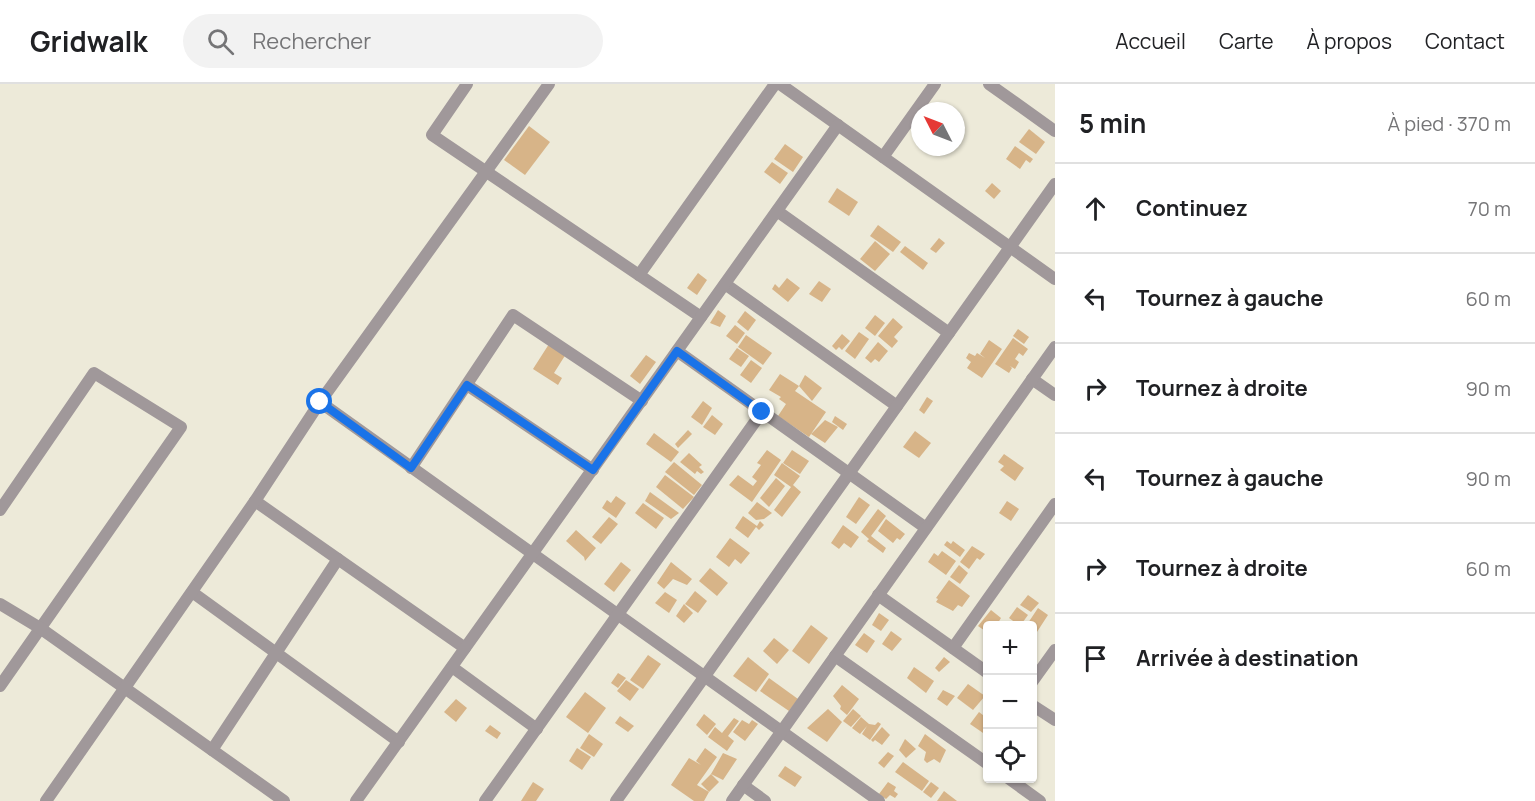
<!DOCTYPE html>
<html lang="fr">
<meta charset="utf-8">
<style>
:root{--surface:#fff;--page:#f2f2f2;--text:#202124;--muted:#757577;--line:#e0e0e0}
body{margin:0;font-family:Manrope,sans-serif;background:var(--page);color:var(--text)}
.controls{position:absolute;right:18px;bottom:18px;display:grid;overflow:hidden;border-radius:6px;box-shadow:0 2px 4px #0004}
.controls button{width:54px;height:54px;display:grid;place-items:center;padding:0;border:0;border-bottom:2px solid var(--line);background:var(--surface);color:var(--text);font:30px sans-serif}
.compass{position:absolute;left:911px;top:18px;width:54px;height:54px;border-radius:50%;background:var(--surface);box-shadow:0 2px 4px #0004;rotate:312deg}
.stop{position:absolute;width:18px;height:18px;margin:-14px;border:4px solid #1a73e8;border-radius:50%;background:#fff}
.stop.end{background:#1a73e8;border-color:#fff;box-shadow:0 2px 6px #0008}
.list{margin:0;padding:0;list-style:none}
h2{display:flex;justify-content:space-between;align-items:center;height:78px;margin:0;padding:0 24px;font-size:26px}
h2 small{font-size:20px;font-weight:400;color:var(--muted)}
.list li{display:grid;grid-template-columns:39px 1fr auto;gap:18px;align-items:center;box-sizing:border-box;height:90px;padding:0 24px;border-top:2px solid var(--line)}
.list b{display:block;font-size:22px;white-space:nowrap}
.list em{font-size:20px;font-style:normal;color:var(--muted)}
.icon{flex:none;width:33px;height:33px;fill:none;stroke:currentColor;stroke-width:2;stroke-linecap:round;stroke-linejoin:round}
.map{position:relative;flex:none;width:1055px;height:717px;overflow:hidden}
header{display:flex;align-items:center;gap:36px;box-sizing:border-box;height:84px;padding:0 30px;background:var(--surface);border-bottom:2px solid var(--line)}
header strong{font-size:28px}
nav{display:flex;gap:33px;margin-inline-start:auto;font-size:21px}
.search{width:420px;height:54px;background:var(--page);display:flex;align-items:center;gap:15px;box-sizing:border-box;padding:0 21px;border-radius:33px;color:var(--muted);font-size:22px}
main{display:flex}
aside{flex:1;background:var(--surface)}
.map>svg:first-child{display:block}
.building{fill:#d7b488}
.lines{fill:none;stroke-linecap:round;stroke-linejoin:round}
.minor{stroke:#a0989a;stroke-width:12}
.route{stroke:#1a73e8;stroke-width:8}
</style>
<header>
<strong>Gridwalk</strong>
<div class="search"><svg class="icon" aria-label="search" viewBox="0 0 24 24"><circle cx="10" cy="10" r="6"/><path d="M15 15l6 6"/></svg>Rechercher</div>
<nav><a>Accueil</a><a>Carte</a><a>À propos</a><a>Contact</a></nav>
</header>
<main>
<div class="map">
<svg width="1055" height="717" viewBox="0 0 1055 717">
<rect width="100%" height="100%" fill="#edead9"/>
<g class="building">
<polygon points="529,42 550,58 525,91 504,76"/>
<polygon points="1029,45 1045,58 1036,70 1019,58"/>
<polygon points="785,60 803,73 793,88 774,75"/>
<polygon points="1015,62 1033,75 1030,79 1026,76 1020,85 1006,75"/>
<polygon points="772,78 788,89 780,100 764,88"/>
<polygon points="992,99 1001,107 994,115 985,107"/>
<polygon points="837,104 858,118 849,132 828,118"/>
<polygon points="878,141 901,158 893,168 870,152"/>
<polygon points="939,154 945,159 936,169 930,165"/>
<polygon points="875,157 890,170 875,187 860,175"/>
<polygon points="905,162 928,179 923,186 900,168"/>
<polygon points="698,189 707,196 697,211 687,204"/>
<polygon points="787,194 800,204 788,218 772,205 775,200 779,204"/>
<polygon points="819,197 831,205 822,218 809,210"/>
<polygon points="718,226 726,232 720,243 710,239"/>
<polygon points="745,227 756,236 748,247 737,238"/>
<polygon points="875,231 885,239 875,252 865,244"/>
<polygon points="893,234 903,243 894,253 898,257 892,264 878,252"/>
<polygon points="735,241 745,249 737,260 726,252"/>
<polygon points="1018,245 1029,253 1024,260 1013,252"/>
<polygon points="859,248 869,255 855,275 845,267"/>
<polygon points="842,250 850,257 842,266 839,263 836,266 832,262"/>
<polygon points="746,251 772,269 763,281 738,263"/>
<polygon points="1013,254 1028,265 1023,272 1019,269 1015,275 1019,278 1015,285 1010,282 1012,284 1009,289 995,280"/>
<polygon points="989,256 1002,265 982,294 967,284 971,278 966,274 969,269 975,272 977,269 985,274 980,270"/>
<polygon points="878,258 888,267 879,278 875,275 871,279 865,274"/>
<polygon points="549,260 566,270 554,289 562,294 558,301 533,285"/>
<polygon points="737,264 749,272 741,283 729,275"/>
<polygon points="646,271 656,278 640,300 630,292"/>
<polygon points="751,276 762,284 751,299 740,291"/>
<polygon points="780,290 799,302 795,307 826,328 811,350 825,336 838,343 825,359 811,350 809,353 778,332 786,320 779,315 781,313 769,306"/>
<polygon points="805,291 822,304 812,317 799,302"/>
<polygon points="927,313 933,317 924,330 919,326"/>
<polygon points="703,317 712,324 702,341 691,333"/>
<polygon points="712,331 723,340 715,351 703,343"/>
<polygon points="835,332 847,340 843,346 832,338"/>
<polygon points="688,346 692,350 678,364 675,360"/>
<polygon points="915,347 931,359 919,374 903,363"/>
<polygon points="654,349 679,368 671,378 646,360"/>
<polygon points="767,366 781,376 752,418 729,401 738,391 753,402 757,397 752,393 761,381 757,379"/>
<polygon points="792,366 809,377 800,390 783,379"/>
<polygon points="689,369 702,381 699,383 704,388 701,390 697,387 695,390 680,378"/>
<polygon points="1004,370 1024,384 1015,397 1000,386 1004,382 998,378"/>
<polygon points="674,378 702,401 694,411 665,388"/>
<polygon points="782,379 800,392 793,401 801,408 782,433 774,426 791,403 774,391"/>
<polygon points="665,391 694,413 683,425 656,403"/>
<polygon points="776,394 785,402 769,423 760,414"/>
<polygon points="650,408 679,429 671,435 645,417"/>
<polygon points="616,412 626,419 616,434 602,424 607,416 611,419"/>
<polygon points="859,413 870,421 856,440 846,433"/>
<polygon points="1007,417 1019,425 1011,437 999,429"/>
<polygon points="757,418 772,429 764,435 756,436 748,429"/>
<polygon points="643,419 664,434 656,445 635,429"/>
<polygon points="878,425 886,432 871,452 886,464 883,469 867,457 869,455 861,448"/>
<polygon points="743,432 757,442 760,437 764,441 759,446 756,443 748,454 735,444"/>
<polygon points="609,433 618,440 601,460 592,453"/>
<polygon points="886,435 905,450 900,456 897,454 893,459 878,447"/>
<polygon points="843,441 859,453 851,464 844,459 839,465 831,459"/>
<polygon points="576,446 596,464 585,477 584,473 566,457"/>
<polygon points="730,454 750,469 741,480 735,475 729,483 716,473"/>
<polygon points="947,457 951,460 953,457 965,466 960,473 944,461"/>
<polygon points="972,462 985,470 980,476 977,474 969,485 960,478"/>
<polygon points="942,467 956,477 946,491 928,478 934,469 938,472"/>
<polygon points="621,478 631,486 614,508 604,500"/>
<polygon points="671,478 692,495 687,501 673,495 664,505 657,499"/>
<polygon points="959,481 968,489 960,500 950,493"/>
<polygon points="710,484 728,499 717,512 699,497"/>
<polygon points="949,496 970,512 962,523 958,521 953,527 936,518 938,515 936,514"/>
<polygon points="695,507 707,517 698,529 685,520"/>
<polygon points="665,508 677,516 669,529 655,519"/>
<polygon points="1028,511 1039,519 1031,528 1020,521"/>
<polygon points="684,520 693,529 684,539 676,532"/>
<polygon points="1017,523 1028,531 1020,542 1009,534"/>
<polygon points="1038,524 1048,531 1035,551 1032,549 1032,542 1026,542"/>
<polygon points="991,526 1001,534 996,542 988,542 988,549 978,542"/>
<polygon points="879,529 889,536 881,547 872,541"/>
<polygon points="811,541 828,554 809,580 792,567"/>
<polygon points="891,547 902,555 892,567 882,560"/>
<polygon points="864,549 875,557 867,569 855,561"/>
<polygon points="774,554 789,566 777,580 763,567"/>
<polygon points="648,571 661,580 643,605 630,596"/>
<polygon points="748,573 769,590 756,608 733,592"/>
<polygon points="944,573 950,578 939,588 935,584"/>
<polygon points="914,583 934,597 926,609 907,594"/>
<polygon points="618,589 626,594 618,604 611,599"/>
<polygon points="769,594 798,615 789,627 760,607"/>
<polygon points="626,596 639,605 630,617 617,607"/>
<polygon points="968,600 985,612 973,626 957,614"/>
<polygon points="842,601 859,615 847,631 840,625 841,622 833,612"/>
<polygon points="943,606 955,612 947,622 937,615"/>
<polygon points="585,608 606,624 588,649 566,633"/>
<polygon points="456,615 467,624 456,638 444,628"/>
<polygon points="828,625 842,638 827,658 807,644"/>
<polygon points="853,625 861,632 851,643 843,637"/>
<polygon points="979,628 988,635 986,651 970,640"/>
<polygon points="704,630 716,640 707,651 696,641"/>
<polygon points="620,632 634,642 628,648 615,639"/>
<polygon points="861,633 869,640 875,641 878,638 881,640 870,656 862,650 867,642 860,650 852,644"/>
<polygon points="734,634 739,637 728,652 734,657 727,667 708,653 715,643 722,649"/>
<polygon points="742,636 749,640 752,636 758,640 745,657 733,648"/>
<polygon points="490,641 501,649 497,655 485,647"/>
<polygon points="882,643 890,651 882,661 875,656 873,658 871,656"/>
<polygon points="589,650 603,660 594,673 580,664"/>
<polygon points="925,650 946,666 940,679 934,675 927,679 924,676 926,668 918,662"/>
<polygon points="905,655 916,665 906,674 899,666"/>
<polygon points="577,664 591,673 582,686 569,677"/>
<polygon points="705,664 717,673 697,701 709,708 704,717 694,717 671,701 689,674 701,681 696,677"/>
<polygon points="888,668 894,672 884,684 878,679"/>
<polygon points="723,669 737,675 723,696 711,690 719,698 709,708 701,700 711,690"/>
<polygon points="903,678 929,697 922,707 895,688"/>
<polygon points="785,682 802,693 795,703 778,692"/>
<polygon points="533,698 544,705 536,717 521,717"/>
<polygon points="888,698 896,703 894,707 898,710 895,714 890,711 886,715 879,710"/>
<polygon points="931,698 939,704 931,714 923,708"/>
<polygon points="944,707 957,717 937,717"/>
</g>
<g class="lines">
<g class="minor">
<polyline points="467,0 432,51 701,233"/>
<polyline points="780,0 1055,195"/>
<polyline points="989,0 1055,47"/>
<polyline points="883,73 935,0"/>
<polyline points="777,127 949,249"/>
<polyline points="639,191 775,0"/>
<polyline points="725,200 897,322"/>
<polyline points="677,267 926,444"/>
<polyline points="1032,295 1055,311"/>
<polyline points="467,301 593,386"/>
<polyline points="320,318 879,717"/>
<polyline points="411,384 513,231 642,317"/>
<polyline points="255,417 465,564"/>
<polyline points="0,426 94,289 181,343 0,602"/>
<polyline points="192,508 399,658"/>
<polyline points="878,511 988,589"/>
<polyline points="0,520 40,544 284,717"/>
<polyline points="953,564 1055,420"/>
<polyline points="835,572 988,680"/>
<polyline points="452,583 537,645"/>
<polyline points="1032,598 1055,566"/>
<polyline points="1032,621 1055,636"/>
<polyline points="212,666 338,475"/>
<polyline points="1008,694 1040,717"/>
<polyline points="743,701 765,717"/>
<polyline points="46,717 255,417 320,318 549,0"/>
<polyline points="356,717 838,41"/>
<polyline points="485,717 762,328"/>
<polyline points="616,717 1055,100"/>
<polyline points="732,717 1055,263"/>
</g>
</g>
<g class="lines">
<polyline class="route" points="320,318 411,384 467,301 593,386 677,267 762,328"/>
</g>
</svg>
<div class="controls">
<button>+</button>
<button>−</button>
<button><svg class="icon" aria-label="locate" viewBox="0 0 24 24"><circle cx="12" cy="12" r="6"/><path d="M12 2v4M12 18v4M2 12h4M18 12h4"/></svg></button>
</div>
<svg class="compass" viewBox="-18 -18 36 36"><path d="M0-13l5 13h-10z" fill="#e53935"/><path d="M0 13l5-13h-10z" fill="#757577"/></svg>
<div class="stop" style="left:320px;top:318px"></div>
<div class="stop end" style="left:762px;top:328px"></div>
</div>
<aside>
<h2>5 min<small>À pied · 370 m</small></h2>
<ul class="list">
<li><svg class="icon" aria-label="ahead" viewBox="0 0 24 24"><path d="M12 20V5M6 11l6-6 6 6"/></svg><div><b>Continuez</b></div><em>70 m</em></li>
<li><svg class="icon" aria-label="left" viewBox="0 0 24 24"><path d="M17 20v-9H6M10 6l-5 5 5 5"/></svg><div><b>Tournez à gauche</b></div><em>60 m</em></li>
<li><svg class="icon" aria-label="right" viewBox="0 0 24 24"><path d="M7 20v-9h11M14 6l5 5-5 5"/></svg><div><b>Tournez à droite</b></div><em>90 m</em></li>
<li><svg class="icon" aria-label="left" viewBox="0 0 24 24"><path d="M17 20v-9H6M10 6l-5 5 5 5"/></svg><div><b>Tournez à gauche</b></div><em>90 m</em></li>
<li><svg class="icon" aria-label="right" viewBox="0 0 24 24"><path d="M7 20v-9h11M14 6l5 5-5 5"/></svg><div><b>Tournez à droite</b></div><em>60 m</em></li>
<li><svg class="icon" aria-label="arrive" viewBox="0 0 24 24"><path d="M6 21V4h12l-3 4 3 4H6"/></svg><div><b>Arrivée à destination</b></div></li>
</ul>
</aside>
</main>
